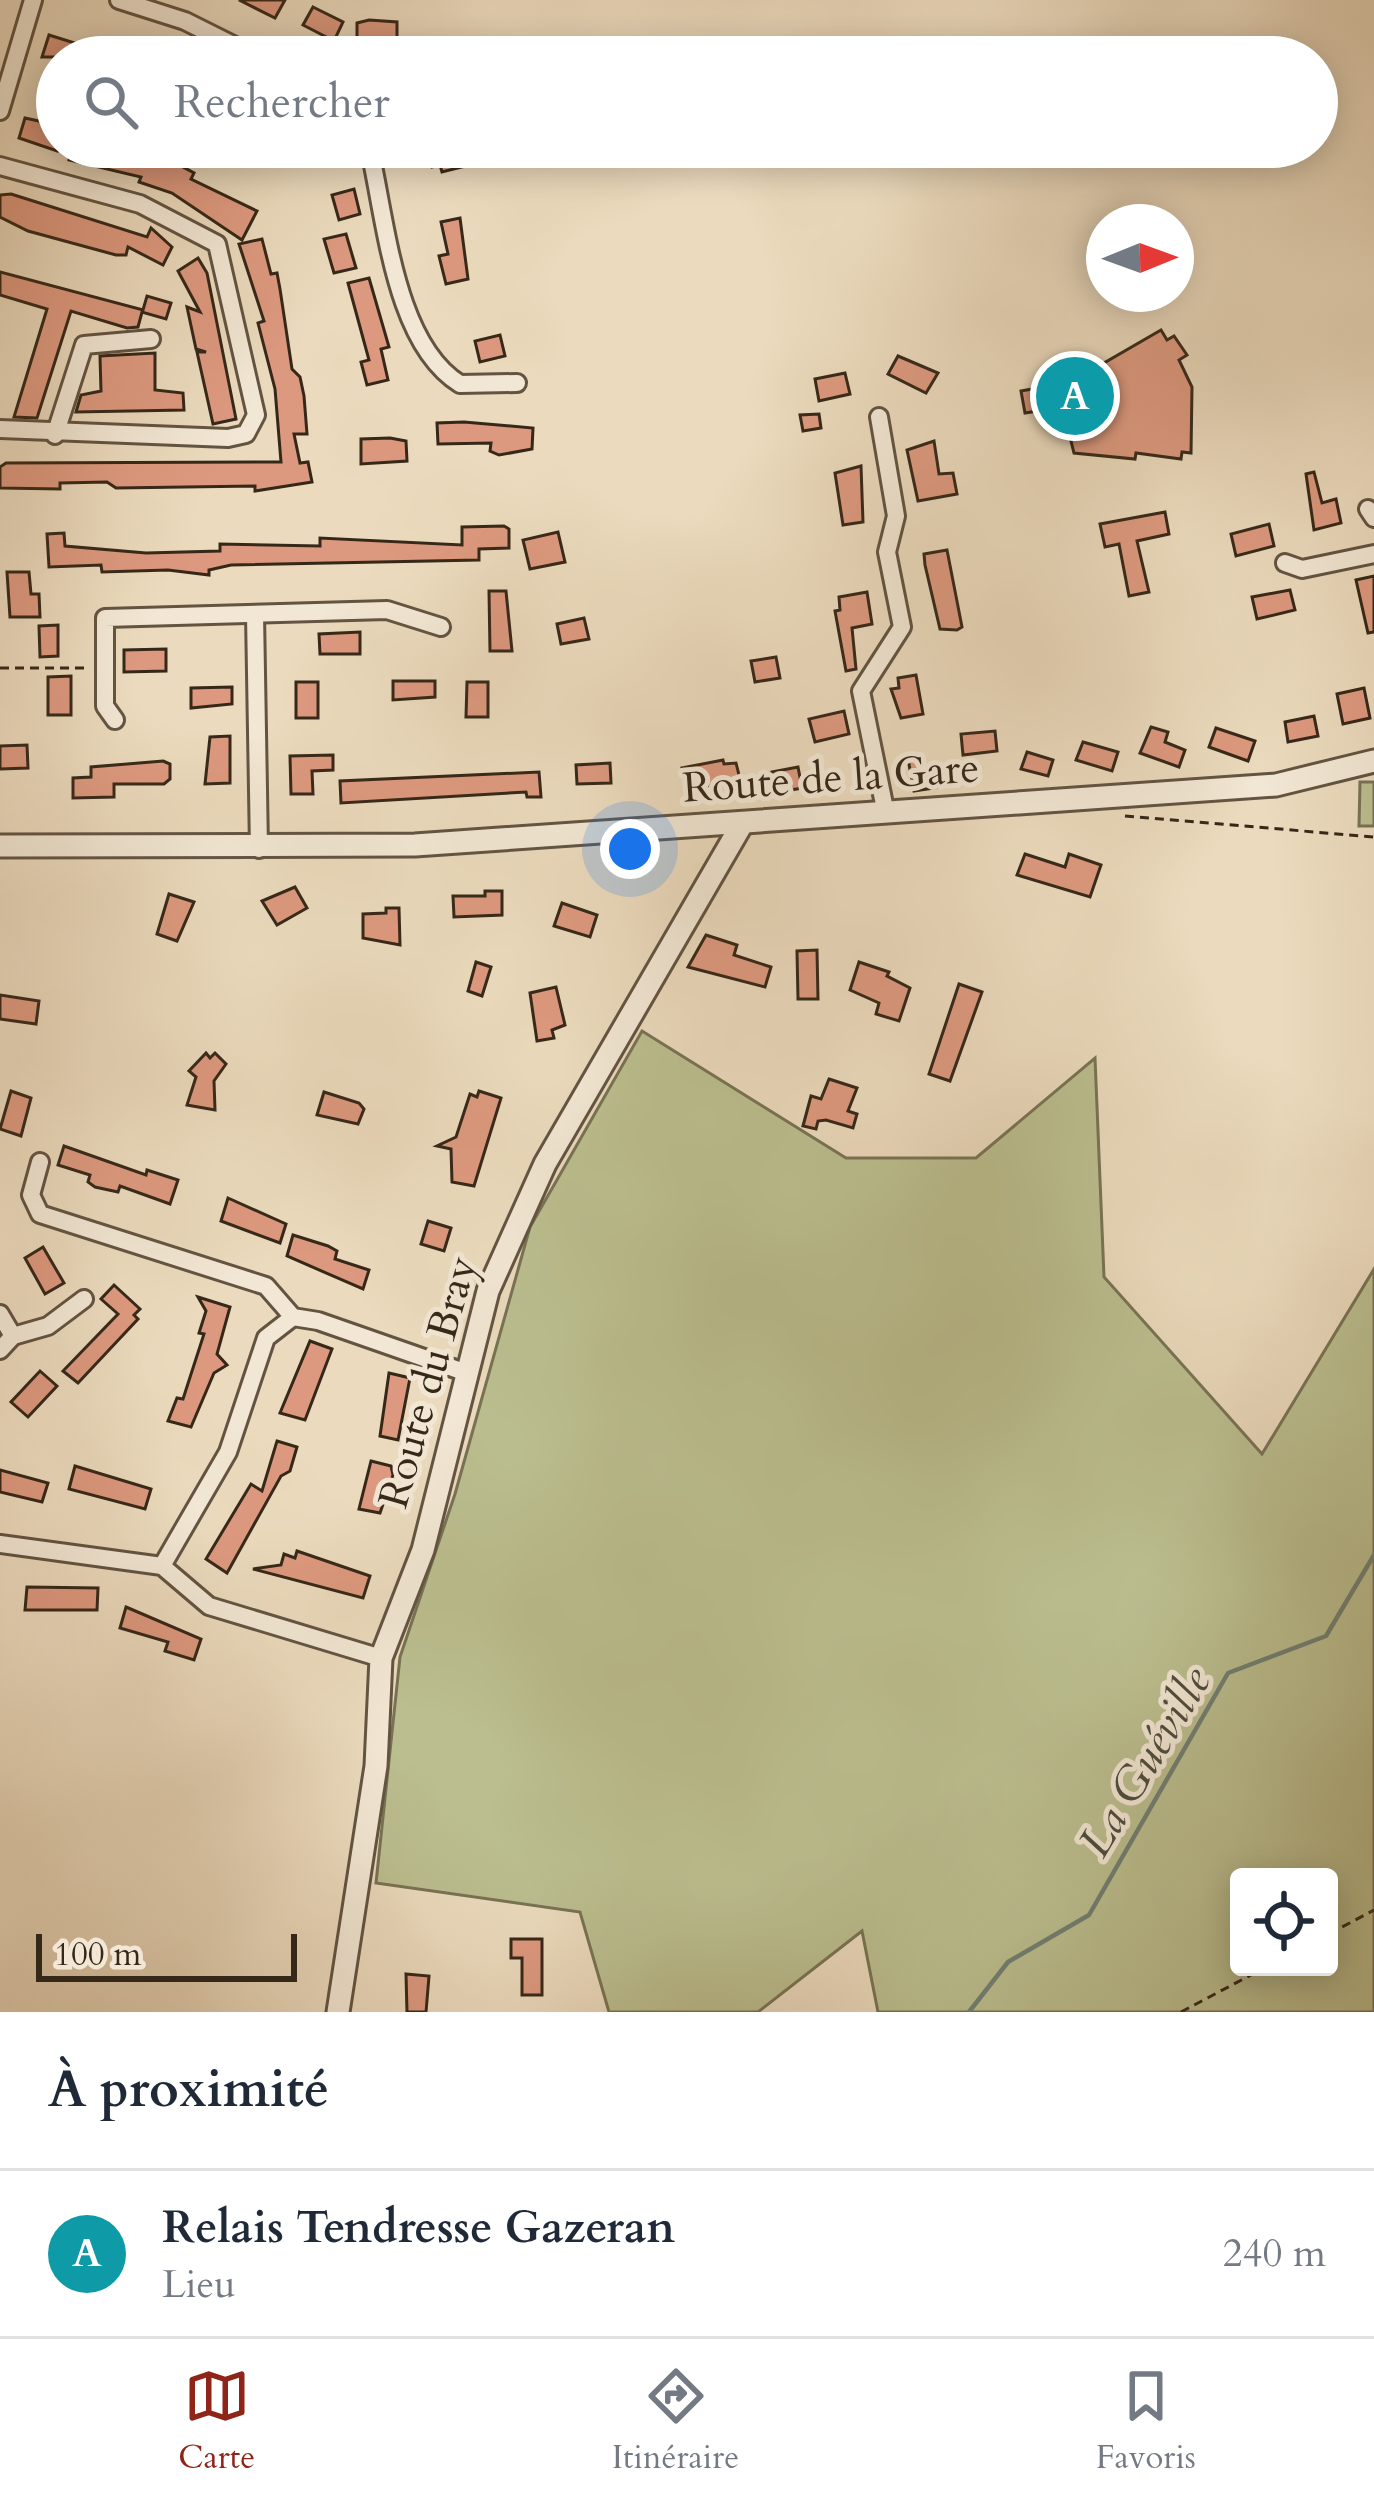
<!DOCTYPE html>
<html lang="fr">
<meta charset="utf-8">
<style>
:root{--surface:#fff;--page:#f6f6f7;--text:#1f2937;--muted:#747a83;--line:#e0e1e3;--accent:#8f2418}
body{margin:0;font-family:Cardo,serif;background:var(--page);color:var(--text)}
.controls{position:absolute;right:36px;bottom:36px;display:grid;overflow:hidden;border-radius:12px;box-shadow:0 6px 30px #0003}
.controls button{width:108px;height:108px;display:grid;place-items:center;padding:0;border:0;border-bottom:3px solid var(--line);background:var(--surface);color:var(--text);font:60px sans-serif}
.compass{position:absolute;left:1086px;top:204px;width:108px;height:108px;border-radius:50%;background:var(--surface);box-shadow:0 6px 30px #0003;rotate:89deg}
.scale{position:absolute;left:36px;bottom:30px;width:261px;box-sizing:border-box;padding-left:12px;border:6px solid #362819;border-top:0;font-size:33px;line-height:42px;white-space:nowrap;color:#362819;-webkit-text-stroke:9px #f2e7d4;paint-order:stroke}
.you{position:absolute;left:630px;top:849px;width:42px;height:42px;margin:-30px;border:9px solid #fff;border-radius:50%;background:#1a73e8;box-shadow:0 0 0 18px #1a73e833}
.badge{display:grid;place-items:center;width:78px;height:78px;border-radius:50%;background:var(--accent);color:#fff;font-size:39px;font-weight:700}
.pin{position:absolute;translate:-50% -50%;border:6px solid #fff;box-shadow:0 3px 12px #0006}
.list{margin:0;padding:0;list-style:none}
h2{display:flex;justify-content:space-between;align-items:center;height:156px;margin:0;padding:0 48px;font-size:51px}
h2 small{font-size:39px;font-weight:400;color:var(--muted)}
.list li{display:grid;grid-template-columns:78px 1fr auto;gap:36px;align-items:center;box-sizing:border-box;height:168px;padding:0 48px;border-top:3px solid var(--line)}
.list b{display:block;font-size:45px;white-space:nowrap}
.list p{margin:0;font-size:39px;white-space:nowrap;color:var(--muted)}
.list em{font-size:39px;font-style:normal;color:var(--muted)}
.icon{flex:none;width:66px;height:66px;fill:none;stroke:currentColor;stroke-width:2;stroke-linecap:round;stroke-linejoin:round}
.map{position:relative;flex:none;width:1374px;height:2012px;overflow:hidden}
.search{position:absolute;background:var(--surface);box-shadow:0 6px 30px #0003;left:36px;right:36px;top:36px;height:132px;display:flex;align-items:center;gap:30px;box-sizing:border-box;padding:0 42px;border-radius:66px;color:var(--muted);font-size:45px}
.sheet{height:324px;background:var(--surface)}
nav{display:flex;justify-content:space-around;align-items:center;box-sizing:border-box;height:168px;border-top:3px solid var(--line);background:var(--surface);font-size:33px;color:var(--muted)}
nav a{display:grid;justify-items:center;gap:6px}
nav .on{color:var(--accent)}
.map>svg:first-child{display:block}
.green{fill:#bbbe8f;stroke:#787354;stroke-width:3;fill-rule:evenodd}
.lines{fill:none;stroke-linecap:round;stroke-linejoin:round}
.stream{stroke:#718073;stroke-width:4.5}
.building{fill:#dd997f;stroke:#362819;stroke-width:3}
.minor-casing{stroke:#635442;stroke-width:22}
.tertiary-casing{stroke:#635442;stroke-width:27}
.path{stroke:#362819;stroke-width:3;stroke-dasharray:9 6;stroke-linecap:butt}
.minor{stroke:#f2e7d4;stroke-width:16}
.tertiary{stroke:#f2e7d4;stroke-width:21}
.labels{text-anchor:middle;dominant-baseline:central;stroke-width:10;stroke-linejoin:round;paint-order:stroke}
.street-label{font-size:42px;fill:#362819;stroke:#f2e7d4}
.water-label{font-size:45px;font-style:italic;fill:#4e4d3e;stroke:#f2e7d4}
</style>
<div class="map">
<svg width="1374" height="2012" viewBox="0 0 1374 2012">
<rect width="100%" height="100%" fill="#ebdabd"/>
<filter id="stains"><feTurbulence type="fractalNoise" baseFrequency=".00167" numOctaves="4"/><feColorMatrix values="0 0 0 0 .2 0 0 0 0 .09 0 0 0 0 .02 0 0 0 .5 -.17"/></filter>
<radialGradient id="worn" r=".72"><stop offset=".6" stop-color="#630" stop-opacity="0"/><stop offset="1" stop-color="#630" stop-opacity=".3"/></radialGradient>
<g class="green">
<polygon points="1360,782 1374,782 1374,826 1359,826"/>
<path d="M642 1031 846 1158H976L1095 1058 1104 1277 1262 1454 1374 1269V2012H878L862 1931 758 2012H609L580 1912 376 1883 400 1657 455 1494 530 1227ZM1239 1877H1329V1967H1239Z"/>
</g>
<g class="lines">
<polyline class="stream" points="969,2012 1008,1962 1089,1915 1228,1673 1326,1636 1374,1555"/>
</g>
<g class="building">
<polygon points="239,0 285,0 275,18"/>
<polygon points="313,7 343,22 334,41 303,25"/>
<polygon points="369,20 397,22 397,47 357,47 357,23"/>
<polygon points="49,35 110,54 110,57 42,57"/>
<rect x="399" y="44" width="45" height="13"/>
<polygon points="25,118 57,125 57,151 19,138"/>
<polygon points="73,147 137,147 157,153 194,173 191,179 257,211 242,240 172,193 139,182 141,177 69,160"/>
<polygon points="389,147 469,147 474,164 442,172 440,165 432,167 429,155 393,164"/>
<polygon points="354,189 360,214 339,220 332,195"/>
<polygon points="11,194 147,237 151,228 172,247 163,265 128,247 126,255 116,255 28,231 0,217 0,195"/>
<polygon points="460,218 468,279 446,284 439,256 448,254 441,222"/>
<polygon points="346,234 356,268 334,273 324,239"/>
<polygon points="262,239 271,274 277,273 280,289 292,369 300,377 304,396 307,434 294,434 300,463 308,462 312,482 255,491 255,486 116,488 107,482 60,483 60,489 0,488 0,467 6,463 281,462 275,389 258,323 264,321 239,244"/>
<polygon points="198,258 207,273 236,419 213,424 197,352 206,352 196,349 187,307 200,312 178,271"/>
<polygon points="0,272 143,310 147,296 171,303 166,319 142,312 138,327 127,328 71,311 37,418 14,417 47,309 0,295"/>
<polygon points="369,278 389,347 381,349 388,380 367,385 361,362 369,360 348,283"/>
<polygon points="1161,330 1167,340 1174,336 1187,355 1179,360 1192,387 1191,453 1182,452 1181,459 1136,453 1135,459 1074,453 1069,433 1084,433 1089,403 1025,413 1021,391 1071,382"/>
<polygon points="500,335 505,356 480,362 475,341"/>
<polygon points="155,353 155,390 183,393 184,410 76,412 81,395 101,391 100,356"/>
<polygon points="898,356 938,373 926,393 888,374"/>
<polygon points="845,373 850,394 819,401 815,379"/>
<polygon points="819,414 821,428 803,431 800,415"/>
<polygon points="464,422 533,428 532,449 499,455 490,451 491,443 438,444 437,423"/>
<polygon points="390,438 406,441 407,461 361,464 361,439"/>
<polygon points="934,441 939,474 953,473 957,494 918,501 907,450"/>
<polygon points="861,466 863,522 843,525 835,473"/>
<polygon points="1314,472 1322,503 1336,499 1341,523 1314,530 1306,474"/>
<polygon points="1165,512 1169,534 1137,541 1149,592 1129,596 1119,544 1105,547 1100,524"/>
<polygon points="1269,524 1274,546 1236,556 1231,534"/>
<polygon points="504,526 509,529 509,548 479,549 479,560 231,565 209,570 209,575 168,570 102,572 101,565 49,567 47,534 64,533 65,546 146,553 220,551 220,544 320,546 320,538 462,545 462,527"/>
<polygon points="558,532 565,562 530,569 523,540"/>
<polygon points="947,550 962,627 957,630 940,629 925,565 924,554"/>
<polygon points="7,572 29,572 31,594 39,594 40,617 10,617"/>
<polygon points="1374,576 1374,632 1368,633 1356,580"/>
<polygon points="1290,590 1295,610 1257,619 1252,597"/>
<polygon points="489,591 506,591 512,651 490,651"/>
<polygon points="867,592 872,624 852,628 856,669 846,671 835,611 840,610 839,597"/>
<polygon points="584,618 589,639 561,644 557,624"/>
<polygon points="58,625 58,656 40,657 39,626"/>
<polygon points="360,632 360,654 320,654 319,634"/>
<polygon points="166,649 166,671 124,672 124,650"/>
<polygon points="776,657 780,678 755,682 751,661"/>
<polygon points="916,675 923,714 901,718 891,689 899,688 898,678"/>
<polygon points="71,676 71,715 48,715 48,677"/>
<polygon points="393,681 435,681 435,697 393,700"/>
<rect x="296" y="682" width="22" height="36"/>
<polygon points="467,682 488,682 488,717 466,717"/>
<polygon points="232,687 232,704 191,708 191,688"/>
<polygon points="1364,688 1370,718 1343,724 1337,694"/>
<polygon points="844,711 849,734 815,742 809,719"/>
<polygon points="1314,716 1318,736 1288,742 1285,722"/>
<polygon points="1151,727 1168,732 1165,742 1185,750 1179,767 1140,753"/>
<polygon points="1216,728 1255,741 1248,761 1209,747"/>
<polygon points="995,731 997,751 963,755 961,734"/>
<polygon points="230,736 230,783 205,784 210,737"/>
<polygon points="1083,742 1118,752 1112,771 1076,760"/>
<polygon points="27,745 28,768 0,769 0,746"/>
<polygon points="1027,752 1053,760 1048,776 1021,769"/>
<polygon points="333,755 333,770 312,771 313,794 291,794 290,756"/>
<polygon points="923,756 925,768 945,765 947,786 914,791 908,759"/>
<polygon points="723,760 724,764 736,763 740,779 687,790 682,768"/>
<polygon points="163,761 170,764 170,779 164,784 114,784 114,797 73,798 73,778 91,777 91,767"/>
<polygon points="610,763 611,783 577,784 576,765"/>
<polygon points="798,767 802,788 775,793 772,772"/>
<polygon points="539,772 541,797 527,797 526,792 341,803 340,781"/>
<polygon points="1025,854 1065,867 1069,854 1101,865 1090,897 1017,875"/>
<polygon points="295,887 307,908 277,925 262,901"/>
<polygon points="485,891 502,891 502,915 454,917 453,896 485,896"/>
<polygon points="169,894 194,902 177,941 157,934"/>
<polygon points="562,903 597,915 590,937 554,926"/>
<polygon points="386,908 399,908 400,945 363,938 363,914 386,913"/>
<polygon points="706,935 737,945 734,955 771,967 765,987 688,967"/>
<polygon points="817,950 818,999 798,999 797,951"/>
<polygon points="476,962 491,967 482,996 468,991"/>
<polygon points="859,962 889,972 887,976 910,988 899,1021 876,1014 879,1003 850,990"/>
<polygon points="959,984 982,992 950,1081 929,1074"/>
<polygon points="556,987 565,1025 552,1030 554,1038 537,1041 530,993"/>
<polygon points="0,995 39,1001 36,1024 0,1019"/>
<polygon points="206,1053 210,1058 215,1053 226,1064 214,1081 215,1110 187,1105 196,1077 189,1071"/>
<polygon points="829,1079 857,1088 848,1111 857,1114 853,1128 826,1120 818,1121 816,1129 803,1126 811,1096 821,1099"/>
<polygon points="11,1091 31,1098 21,1136 0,1129"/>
<polygon points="479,1091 501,1098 474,1186 452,1182 451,1149 437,1146 456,1137 470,1094 477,1097"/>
<polygon points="324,1092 359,1103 364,1109 358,1124 317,1115"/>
<polygon points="64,1146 146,1175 147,1170 178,1180 170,1204 120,1186 118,1192 95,1187 88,1182 90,1175 58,1165"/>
<polygon points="228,1198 286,1224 280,1243 221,1221"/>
<polygon points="428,1221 451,1228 444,1251 421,1244"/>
<polygon points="293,1235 328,1246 337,1251 335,1259 369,1270 363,1289 287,1256"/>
<polygon points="43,1247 64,1283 45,1294 25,1258"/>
<polygon points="114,1285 140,1309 134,1315 138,1319 78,1383 63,1371 118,1314 101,1299"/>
<polygon points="198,1297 230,1307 217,1354 227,1365 214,1373 191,1427 168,1421 177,1398 183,1399 204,1334 199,1333 206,1311"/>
<polygon points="310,1341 332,1349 305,1420 280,1413"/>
<polygon points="40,1371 57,1386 28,1417 11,1402"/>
<polygon points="389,1373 410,1378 398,1440 380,1436"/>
<polygon points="277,1441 297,1447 290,1471 281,1476 227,1573 206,1559 251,1484 262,1491"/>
<polygon points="371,1461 391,1466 393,1475 380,1513 359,1509"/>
<polygon points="75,1466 151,1489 145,1509 69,1489"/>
<polygon points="0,1470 48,1483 42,1502 0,1492"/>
<polygon points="297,1551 370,1576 363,1598 253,1569 281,1565 284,1554 295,1558"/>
<polygon points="27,1587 98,1588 97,1610 25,1610"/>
<polygon points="126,1607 201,1639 194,1660 165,1651 168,1642 120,1628"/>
<polygon points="511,1939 542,1939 542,1995 522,1995 522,1958 511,1958"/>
<polygon points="406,1974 429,1976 426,2012 407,2012"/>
</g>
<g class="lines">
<defs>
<g id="minor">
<polyline points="119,0 185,21 257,57"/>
<polyline points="0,111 33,0"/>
<path d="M369 147C386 219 394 343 460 384L517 383"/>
<polyline points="0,166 140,204 217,244 256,415 246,434 228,438 0,429"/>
<polyline points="879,417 896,516 887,552 902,627 861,691 886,814"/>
<polyline points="55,435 84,345 151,339"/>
<polyline points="1368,509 1374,518"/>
<polyline points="1285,563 1302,569 1374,554"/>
<polyline points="255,614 259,849"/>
<polyline points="115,720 105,706 105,618 387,610 441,627"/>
<polyline points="40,1162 31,1195 40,1214 266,1286 293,1317 318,1321 467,1373"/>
<polyline points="0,1314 13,1336"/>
<polyline points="0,1350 13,1336 48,1326 84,1299"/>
<polyline points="0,1544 162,1566 209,1606 381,1658"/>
<polyline points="162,1566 228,1452 266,1338 293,1317"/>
</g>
<g id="tertiary">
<polyline points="0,846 415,845 1276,785 1374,761"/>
<polyline points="338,2012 376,1766 381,1658 423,1550 488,1291 545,1164 742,824"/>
</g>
</defs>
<use href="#minor" class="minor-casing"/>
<use href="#tertiary" class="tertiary-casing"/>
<g class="path">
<polyline points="0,668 85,668"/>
<polyline points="1125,816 1374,837"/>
<polyline points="1329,1934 1374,1910"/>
<polyline points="1181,2012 1266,1967"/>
</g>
<use href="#minor" class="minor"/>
<use href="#tertiary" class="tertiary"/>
</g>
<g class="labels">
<g class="street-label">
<text transform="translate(831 778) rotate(-4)">Route de la Gare</text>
<text transform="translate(428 1382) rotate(-74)">Route du Bray</text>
</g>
<g class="water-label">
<text transform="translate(1145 1762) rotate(-59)">La Guéville</text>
</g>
</g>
<rect width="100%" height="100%" filter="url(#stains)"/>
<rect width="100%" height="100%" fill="url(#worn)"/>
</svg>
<div class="controls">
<button><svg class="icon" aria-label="locate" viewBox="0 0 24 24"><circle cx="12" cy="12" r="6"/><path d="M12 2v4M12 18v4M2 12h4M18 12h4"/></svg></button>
</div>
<svg class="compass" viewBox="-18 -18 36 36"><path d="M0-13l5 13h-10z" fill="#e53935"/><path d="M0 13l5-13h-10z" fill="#747a83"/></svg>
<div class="scale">100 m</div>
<div class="you"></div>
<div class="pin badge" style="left:1075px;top:396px;background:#0f9aa8">A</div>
<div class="search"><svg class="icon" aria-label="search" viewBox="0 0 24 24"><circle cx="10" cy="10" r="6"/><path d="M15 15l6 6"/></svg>Rechercher</div>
</div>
<section class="sheet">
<h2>À proximité<small></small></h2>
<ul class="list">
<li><span class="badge" style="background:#0f9aa8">A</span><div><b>Relais Tendresse Gazeran</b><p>Lieu</p></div><em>240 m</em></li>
</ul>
</section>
<nav>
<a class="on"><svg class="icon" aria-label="map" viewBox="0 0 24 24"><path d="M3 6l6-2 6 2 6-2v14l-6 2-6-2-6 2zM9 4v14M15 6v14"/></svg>Carte</a>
<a><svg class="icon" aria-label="directions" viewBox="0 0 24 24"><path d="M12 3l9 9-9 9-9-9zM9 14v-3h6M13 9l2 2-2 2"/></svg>Itinéraire</a>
<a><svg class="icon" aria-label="saved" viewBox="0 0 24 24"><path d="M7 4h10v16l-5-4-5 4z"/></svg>Favoris</a>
</nav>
